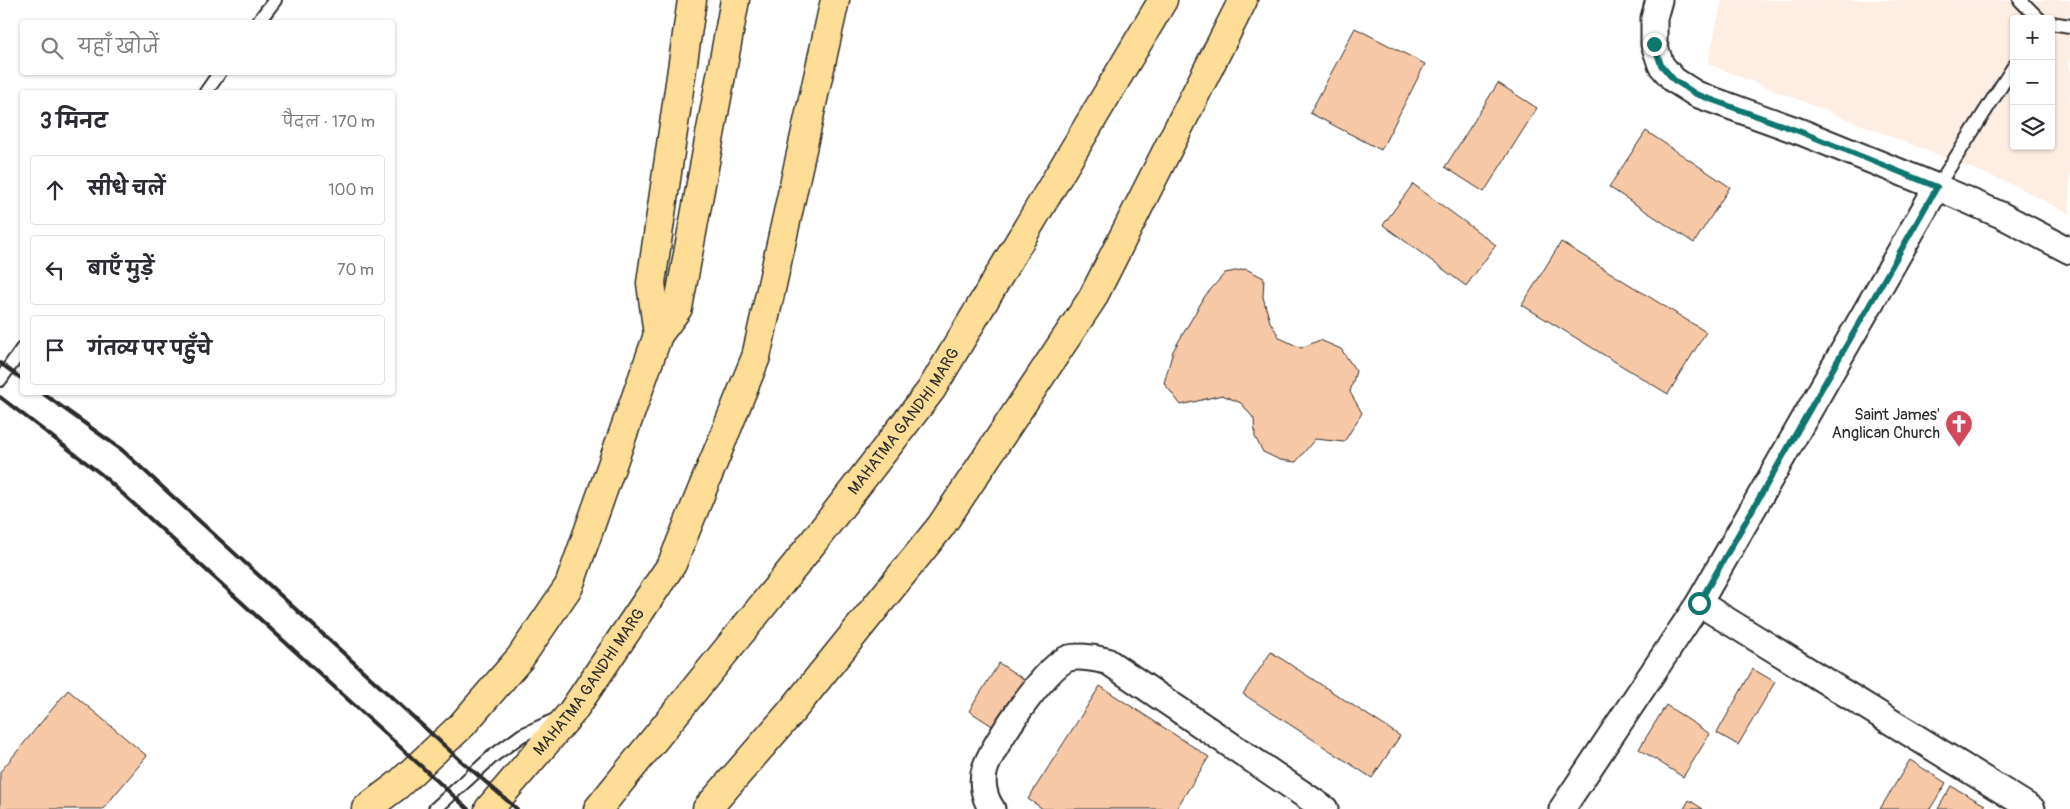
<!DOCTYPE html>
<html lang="hi">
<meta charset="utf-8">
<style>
:root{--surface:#fff;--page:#f2f2f3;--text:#2b2b33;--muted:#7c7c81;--line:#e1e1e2}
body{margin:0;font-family:Pangolin,"Playpen Sans Deva",sans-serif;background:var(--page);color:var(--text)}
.controls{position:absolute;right:15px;top:15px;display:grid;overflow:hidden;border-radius:5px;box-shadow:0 1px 4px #0004}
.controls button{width:45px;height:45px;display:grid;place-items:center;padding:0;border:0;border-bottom:1px solid var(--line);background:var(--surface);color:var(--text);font:25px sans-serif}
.stop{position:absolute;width:15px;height:15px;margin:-11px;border:4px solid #0f766e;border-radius:50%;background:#fff}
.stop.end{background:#0f766e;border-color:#fff;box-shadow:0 1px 5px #0008}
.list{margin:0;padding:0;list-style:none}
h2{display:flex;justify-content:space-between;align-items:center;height:65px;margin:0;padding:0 20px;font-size:21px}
h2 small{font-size:16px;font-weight:400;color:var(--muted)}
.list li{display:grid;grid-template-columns:32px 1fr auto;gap:15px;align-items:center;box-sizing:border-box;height:70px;margin:0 10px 10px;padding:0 10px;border:1px solid var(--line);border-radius:5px}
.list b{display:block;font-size:19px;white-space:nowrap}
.list em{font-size:16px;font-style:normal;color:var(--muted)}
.icon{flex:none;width:28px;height:28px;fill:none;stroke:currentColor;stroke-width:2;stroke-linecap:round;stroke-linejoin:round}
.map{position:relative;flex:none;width:2070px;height:809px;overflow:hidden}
.search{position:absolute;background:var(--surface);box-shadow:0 1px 4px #0004;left:20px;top:20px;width:375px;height:55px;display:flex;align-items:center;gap:12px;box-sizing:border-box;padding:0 18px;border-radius:5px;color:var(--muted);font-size:19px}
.panel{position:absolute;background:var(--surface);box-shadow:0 1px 4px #0004;left:20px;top:90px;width:375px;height:305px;border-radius:5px}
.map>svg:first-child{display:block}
.built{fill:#fdeee4;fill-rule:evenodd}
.building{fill:#f7c8a6;stroke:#2b2b2b}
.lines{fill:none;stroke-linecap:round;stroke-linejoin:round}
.lane-casing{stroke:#2b2b2b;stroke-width:16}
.street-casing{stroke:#2b2b2b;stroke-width:29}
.highway-casing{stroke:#2b2b2b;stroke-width:31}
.lane{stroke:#fff;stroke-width:12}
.street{stroke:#fff;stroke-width:25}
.highway{stroke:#fedd96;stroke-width:28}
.rail{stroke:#2b2b2b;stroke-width:4}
.route{stroke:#0f766e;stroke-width:6}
.labels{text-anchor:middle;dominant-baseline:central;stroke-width:4;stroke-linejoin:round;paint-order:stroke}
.poi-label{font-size:16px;fill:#2b2b2b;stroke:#fff;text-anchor:end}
.street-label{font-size:16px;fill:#2b2b2b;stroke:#fff}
</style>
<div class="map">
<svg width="2070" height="809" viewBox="0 0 2070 809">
<rect width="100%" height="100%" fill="#fff"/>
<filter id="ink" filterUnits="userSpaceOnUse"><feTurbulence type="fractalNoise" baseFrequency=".02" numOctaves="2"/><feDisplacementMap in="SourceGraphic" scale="10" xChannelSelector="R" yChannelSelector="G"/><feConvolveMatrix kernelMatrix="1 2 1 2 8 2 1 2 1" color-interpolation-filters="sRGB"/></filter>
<g filter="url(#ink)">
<path class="built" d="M1722 0H2070V214L2016 186 1708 64ZM2014 19H2051V146H2014Z"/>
<g class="building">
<polygon points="1355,28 1425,64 1381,150 1310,113"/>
<polygon points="1498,83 1537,108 1484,192 1445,167"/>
<polygon points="1646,131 1730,187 1694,243 1609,187"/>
<polygon points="1413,184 1496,245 1466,286 1383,225"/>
<polygon points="1561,242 1706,332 1668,394 1522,305"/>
<polygon points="1246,269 1264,278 1263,297 1270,322 1280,338 1301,348 1320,340 1341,349 1356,371 1350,392 1362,413 1344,442 1315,439 1296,462 1280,460 1263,452 1255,437 1254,419 1241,403 1222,395 1181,405 1164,383 1173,351 1205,296 1225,273"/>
<polygon points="1271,652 1400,736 1372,778 1243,694"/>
<polygon points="999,663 1028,682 997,729 969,711"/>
<polygon points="1753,669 1775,682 1738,745 1717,733"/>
<polygon points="1100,686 1209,757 1176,809 1043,809 1028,799"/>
<polygon points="68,690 147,756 103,809 0,809 0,772"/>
<polygon points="1666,705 1710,734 1683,777 1639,749"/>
<polygon points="1910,760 1946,783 1930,809 1880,809"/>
<polygon points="1951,786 1985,805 1983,809 1938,809"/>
<polygon points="1689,800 1703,809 1684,809"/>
</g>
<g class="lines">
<defs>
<g id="lane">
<polyline points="2020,0 2039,19"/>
<polyline points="258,22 275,0"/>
<polyline points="2051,23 2070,26"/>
<polyline points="206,92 220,72"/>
<polyline points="1937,187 2014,66"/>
<polyline points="0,380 22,349"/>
<polyline points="435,809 493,756 522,735 557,719"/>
</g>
<g id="street">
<polyline points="1659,0 1654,18 1654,44 1661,65 1674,80 1696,94 1801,132 1937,187 2001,215 2070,251"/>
<polyline points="1699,603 2032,809"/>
<path d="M992 809C984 798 981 782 985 769 992 746 1046 665 1069 658 1081 655 1096 659 1107 661L1325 809"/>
<polyline points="1562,809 1699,603 1937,187"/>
</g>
<g id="highway">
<polyline points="658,335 651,283 692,0"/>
<polyline points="366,809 398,785 462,725 520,658 569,586 658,335 678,308 735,0"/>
<path id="s1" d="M489 809 572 712 672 564 756 357 835 0"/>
<path id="s2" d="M598 809 797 563 931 390 1163 0"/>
<polyline points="707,809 791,712 941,526 1092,299 1243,0"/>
</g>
</defs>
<use href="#lane" class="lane-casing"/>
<use href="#street" class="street-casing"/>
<use href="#highway" class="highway-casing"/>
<use href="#lane" class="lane"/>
<use href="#street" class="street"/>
<use href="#highway" class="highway"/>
<g class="rail">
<polyline points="0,363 22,379"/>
<polyline points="41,392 122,450 459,759 517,809"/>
<polyline points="0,397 101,474 468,809"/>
</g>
</g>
</g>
<g class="lines" filter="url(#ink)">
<polyline class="route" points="1654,44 1661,65 1674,80 1696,94 1801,132 1937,187 1699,603"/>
</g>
<defs>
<symbol id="church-pin" viewBox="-11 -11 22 30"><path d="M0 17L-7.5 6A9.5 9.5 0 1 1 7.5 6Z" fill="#d1495b" stroke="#fff"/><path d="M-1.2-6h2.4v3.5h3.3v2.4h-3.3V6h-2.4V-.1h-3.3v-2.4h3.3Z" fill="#fff"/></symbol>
</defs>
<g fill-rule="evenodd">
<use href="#church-pin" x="1943" y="408" width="32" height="43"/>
</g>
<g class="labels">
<g class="poi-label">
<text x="1940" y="415">Saint James'<tspan x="1940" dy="18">Anglican Church</tspan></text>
</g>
<g class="street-label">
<text stroke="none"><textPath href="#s2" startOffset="494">MAHATMA GANDHI MARG</textPath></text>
<text stroke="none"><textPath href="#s1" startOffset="162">MAHATMA GANDHI MARG</textPath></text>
</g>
</g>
</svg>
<div class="controls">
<button>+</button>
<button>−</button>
<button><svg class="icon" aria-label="layers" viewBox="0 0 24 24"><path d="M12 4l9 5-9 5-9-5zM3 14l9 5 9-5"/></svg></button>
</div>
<div class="stop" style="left:1699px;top:603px"></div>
<div class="stop end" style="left:1654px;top:44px"></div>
<div class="search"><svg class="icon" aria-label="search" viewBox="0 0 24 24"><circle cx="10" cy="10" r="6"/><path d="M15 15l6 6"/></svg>यहाँ खोजें</div>
<section class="panel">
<h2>3 मिनट<small>पैदल · 170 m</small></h2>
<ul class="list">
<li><svg class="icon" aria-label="ahead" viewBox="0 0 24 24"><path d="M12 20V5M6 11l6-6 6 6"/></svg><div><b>सीधे चलें</b></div><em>100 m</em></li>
<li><svg class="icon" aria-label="left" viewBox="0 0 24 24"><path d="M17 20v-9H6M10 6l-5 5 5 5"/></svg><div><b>बाएँ मुड़ें</b></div><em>70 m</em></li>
<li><svg class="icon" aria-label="arrive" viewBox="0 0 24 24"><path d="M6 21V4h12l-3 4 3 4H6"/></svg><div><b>गंतव्य पर पहुँचे</b></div></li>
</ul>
</section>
</div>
